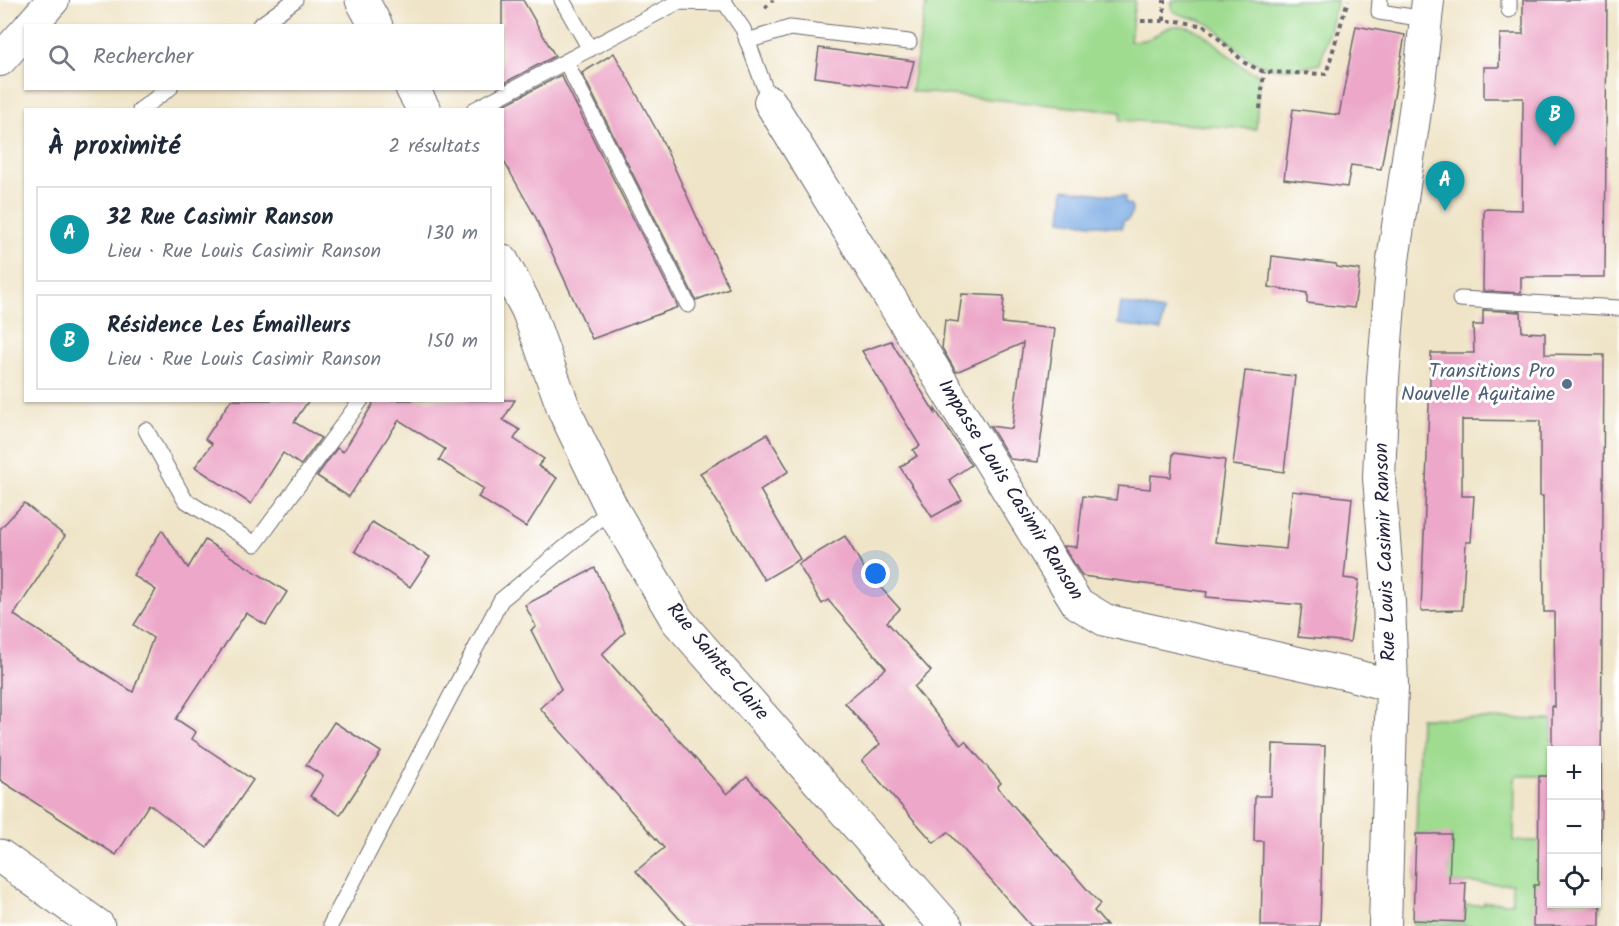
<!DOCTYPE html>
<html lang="fr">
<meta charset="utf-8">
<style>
:root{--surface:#fff;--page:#f2f2f3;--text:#1f2937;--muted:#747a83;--line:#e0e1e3;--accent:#1a73e8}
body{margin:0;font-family:Kalam,sans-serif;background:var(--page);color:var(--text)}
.controls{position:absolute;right:18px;bottom:18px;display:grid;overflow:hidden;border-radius:0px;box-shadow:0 2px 4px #0004}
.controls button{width:54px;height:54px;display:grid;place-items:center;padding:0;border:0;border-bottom:2px solid var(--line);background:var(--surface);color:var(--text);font:30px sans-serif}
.you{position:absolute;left:876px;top:574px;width:21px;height:21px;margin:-15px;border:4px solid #fff;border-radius:50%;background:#1a73e8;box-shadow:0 0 0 9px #1a73e833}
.badge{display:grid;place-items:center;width:39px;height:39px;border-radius:50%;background:var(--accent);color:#fff;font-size:20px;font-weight:700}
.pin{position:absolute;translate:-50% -50px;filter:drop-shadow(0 2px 3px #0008)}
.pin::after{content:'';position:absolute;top:32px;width:21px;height:18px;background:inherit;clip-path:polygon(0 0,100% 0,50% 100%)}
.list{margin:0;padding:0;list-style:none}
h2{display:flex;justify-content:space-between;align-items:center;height:78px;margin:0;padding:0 24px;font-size:26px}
h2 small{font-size:20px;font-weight:400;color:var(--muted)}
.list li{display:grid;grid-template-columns:39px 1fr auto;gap:18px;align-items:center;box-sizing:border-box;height:96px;margin:0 12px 12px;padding:0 12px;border:2px solid var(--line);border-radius:0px}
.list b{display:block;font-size:22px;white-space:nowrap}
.list p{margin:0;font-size:20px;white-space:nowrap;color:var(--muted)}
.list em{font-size:20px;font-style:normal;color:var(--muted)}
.icon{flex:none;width:33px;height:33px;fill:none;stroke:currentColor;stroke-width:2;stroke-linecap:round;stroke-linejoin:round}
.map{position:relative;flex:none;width:1619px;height:926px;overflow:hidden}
.search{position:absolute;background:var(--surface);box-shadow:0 2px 4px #0004;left:24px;top:24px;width:480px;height:66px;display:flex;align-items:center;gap:15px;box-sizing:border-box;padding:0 21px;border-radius:0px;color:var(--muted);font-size:22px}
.panel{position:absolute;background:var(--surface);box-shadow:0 2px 4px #0004;left:24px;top:108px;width:480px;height:294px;border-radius:0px}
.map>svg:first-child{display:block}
.green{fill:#9fdc90;stroke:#607f66;stroke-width:1.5}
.water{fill:#77a9e3;stroke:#4c668f;stroke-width:1.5}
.building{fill:#eda8c9}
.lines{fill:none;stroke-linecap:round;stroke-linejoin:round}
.service-casing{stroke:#6a666c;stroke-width:17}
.minor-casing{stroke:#6a666c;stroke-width:34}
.tertiary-casing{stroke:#6a666c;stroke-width:35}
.path{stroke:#6a666c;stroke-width:4;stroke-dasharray:4.5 4.5;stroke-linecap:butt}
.service{stroke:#fff;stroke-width:15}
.minor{stroke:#fff;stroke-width:32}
.tertiary{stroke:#fff;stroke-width:33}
.service-dot{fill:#5c6f8a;stroke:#fff;stroke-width:2}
.labels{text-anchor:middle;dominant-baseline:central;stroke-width:6;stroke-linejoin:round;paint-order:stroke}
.service-label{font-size:20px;fill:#4e5e75;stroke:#fff;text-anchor:end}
.street-label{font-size:20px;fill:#22223b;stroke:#fff}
</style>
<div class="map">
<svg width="1619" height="926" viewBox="0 0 1619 926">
<rect width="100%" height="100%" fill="#fff"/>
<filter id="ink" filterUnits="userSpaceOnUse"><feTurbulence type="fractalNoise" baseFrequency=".0167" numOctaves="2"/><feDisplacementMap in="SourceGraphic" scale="12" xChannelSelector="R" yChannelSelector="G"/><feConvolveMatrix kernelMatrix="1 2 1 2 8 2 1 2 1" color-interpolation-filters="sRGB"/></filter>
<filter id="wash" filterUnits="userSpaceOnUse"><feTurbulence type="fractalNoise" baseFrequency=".008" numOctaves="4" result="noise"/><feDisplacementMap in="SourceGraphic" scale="24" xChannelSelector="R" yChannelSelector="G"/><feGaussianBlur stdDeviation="1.35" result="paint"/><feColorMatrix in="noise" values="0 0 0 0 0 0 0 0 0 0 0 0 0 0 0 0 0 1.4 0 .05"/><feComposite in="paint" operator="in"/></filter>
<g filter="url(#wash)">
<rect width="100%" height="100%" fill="#efe4c7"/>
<g class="green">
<path d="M927 0H1135L1130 41C1136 41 1142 41 1148 39 1158 35 1165 26 1177 26 1212 25 1228 67 1259 74L1256 129 1120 120 1121 112 911 91Z"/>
<path d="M1172 0H1337L1320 64C1300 69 1270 72 1252 61 1237 51 1225 34 1210 25 1197 16 1184 19 1172 10Z"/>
<polygon points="1420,718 1552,720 1551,776 1515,776 1514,841 1551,841 1551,863 1539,863 1539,885 1551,885 1552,904 1596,904 1597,886 1601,886 1601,911 1534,911 1533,926 1413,926 1413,919 1464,922 1465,905 1483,905 1484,902 1512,903 1512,884 1414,882 1415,871 1449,873 1451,835 1416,834"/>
</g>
<g class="water">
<path d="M1064 189 1125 197V203L1131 205C1133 212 1132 220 1123 221L1122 228 1061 220Z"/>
<polygon points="1121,303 1164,311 1161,331 1118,324"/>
</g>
<g id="blocks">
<g class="building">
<polygon points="502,0 523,0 555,56 502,84"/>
<polygon points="1523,0 1607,0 1605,277 1521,277 1521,293 1483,291 1484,209 1522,210 1523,98 1484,98 1484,67 1499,67 1500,34 1523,34"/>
<polygon points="1356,26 1405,35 1381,169 1351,165 1347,187 1284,179 1293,109 1339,115"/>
<polygon points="819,48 914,61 907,89 815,77"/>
<polygon points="614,53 661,138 729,288 696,300 582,73"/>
<polygon points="561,75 678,307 592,339 535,216 502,158 502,106"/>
<polygon points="1272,256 1336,264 1337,267 1360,270 1354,308 1307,303 1307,293 1269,287"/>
<polygon points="962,294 1004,296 1002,323 1055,329 1038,462 1010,459 990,426 1012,429 1023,343 956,372 942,348 945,320 958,322"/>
<polygon points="1483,310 1521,312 1522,332 1545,333 1545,354 1604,355 1600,926 1533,926 1534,885 1538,885 1539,776 1551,776 1551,903 1596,903 1596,750 1552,750 1552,706 1555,707 1554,612 1544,612 1543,496 1540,496 1540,421 1462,420 1462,496 1474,496 1471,542 1466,542 1462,610 1421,611 1431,353 1474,353 1473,325 1483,325"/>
<polygon points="891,341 935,413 935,409 971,465 949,480 962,500 932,517 900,467 917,456 913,450 920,446 862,351"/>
<polygon points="1245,371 1295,376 1284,472 1233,465"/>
<polygon points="231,400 309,400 294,422 321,438 301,465 283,453 251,504 195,467 212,444 205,439"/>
<polygon points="371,400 515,400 503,420 520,430 514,439 544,459 538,466 557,478 526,527 478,497 484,489 439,460 445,449 399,420 349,497 317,476 337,448 343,452 373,404"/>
<polygon points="767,434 789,471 760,490 800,559 764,580 700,473"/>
<polygon points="1173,453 1225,460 1215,542 1286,549 1292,491 1352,498 1344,578 1359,580 1350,642 1298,637 1302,605 1206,597 1207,592 1082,576 1063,546 1077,547 1083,496 1116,500 1118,486 1150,489 1151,475 1171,477"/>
<polygon points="24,503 65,536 14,615 133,692 153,638 134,625 156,590 133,575 162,530 188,568 205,540 287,592 266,625 246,613 176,719 196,732 192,739 253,780 207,848 149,804 116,855 0,780 0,529"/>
<polygon points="372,522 430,557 410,587 355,551"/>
<polygon points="845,536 865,570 900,609 887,622 931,671 914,687 961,745 965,741 1001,783 997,787 1100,904 1094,911 1107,926 1031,926 948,832 934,843 862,761 880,744 845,703 886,668 828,600 822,604 798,564"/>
<polygon points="595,568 625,632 602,654 727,794 747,777 884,926 686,926 636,871 664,848 540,708 561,689 531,630 536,627 525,605"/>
<polygon points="334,722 381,752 340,815 310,796 323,776 306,765"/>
<polygon points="1273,744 1325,746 1320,926 1261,926 1263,841 1254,841 1255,796 1271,796"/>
<polygon points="1416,834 1451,834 1449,883 1466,883 1464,922 1413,920"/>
</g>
</g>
</g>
<g filter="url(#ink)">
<use href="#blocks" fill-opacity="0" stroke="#6a666c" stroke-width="1.5"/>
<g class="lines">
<defs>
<g id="service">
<polyline points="562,0 590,49"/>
<polyline points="1380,0 1379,12 1426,19"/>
<polyline points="1509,10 1509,0"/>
<polyline points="259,26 295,0"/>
<polyline points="747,41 790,28 909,42"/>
<polyline points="566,62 688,305"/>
<polyline points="140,110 170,88"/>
<polyline points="474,110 678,2 725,3 743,29 770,102"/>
<polyline points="1460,299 1619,308"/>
<polyline points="146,430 185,500 255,544 361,400"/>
<polyline points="331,924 501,600 612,509"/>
</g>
<g id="minor">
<polyline points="30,26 53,0"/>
<polyline points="0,60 26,31"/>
<polyline points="770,102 1077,603 1105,620 1352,675 1392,686"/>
<polyline points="1385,926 1392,686 1389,602 1379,478 1383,379 1392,267 1419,84 1428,0"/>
</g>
<g id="tertiary">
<polyline points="362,0 376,26"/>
<polyline points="412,88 424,110"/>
<polyline points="502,261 528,310 565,412 612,509 677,620 946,926"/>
<polyline points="0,856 98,926"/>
</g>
</defs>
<use href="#service" class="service-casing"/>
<use href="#minor" class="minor-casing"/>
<use href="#tertiary" class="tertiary-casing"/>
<g class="path">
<polyline points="765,8 773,0"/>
<polyline points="1141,21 1177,21 1205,26 1245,63 1264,72 1326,74 1348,0"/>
<polyline points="1164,21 1164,0"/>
<polyline points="1260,109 1264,72"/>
</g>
<use href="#service" class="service"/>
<use href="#minor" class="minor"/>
<use href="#tertiary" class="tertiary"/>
</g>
</g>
<circle class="service-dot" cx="1567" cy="384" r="6"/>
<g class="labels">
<g class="service-label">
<text x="1555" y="372">Transitions Pro<tspan x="1555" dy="23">Nouvelle Aquitaine</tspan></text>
</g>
<g class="street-label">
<text transform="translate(1010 490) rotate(58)">Impasse Louis Casimir Ranson</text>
<text transform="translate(1386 552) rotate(-92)">Rue Louis Casimir Ranson</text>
<text transform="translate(717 662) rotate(50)">Rue Sainte-Claire</text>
</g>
</g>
</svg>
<div class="controls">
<button>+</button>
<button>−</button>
<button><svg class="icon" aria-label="locate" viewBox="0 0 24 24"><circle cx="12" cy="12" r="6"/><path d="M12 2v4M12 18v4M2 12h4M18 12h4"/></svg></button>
</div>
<div class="you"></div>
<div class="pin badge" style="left:1445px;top:211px;background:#0f9aa8">A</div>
<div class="pin badge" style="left:1555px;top:146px;background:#0f9aa8">B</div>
<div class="search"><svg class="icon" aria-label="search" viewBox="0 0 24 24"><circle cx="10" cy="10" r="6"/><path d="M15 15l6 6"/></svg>Rechercher</div>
<section class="panel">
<h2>À proximité<small>2 résultats</small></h2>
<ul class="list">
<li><span class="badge" style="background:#0f9aa8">A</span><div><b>32 Rue Casimir Ranson</b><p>Lieu · Rue Louis Casimir Ranson</p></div><em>130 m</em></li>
<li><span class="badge" style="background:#0f9aa8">B</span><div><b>Résidence Les Émailleurs</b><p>Lieu · Rue Louis Casimir Ranson</p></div><em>150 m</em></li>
</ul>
</section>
</div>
